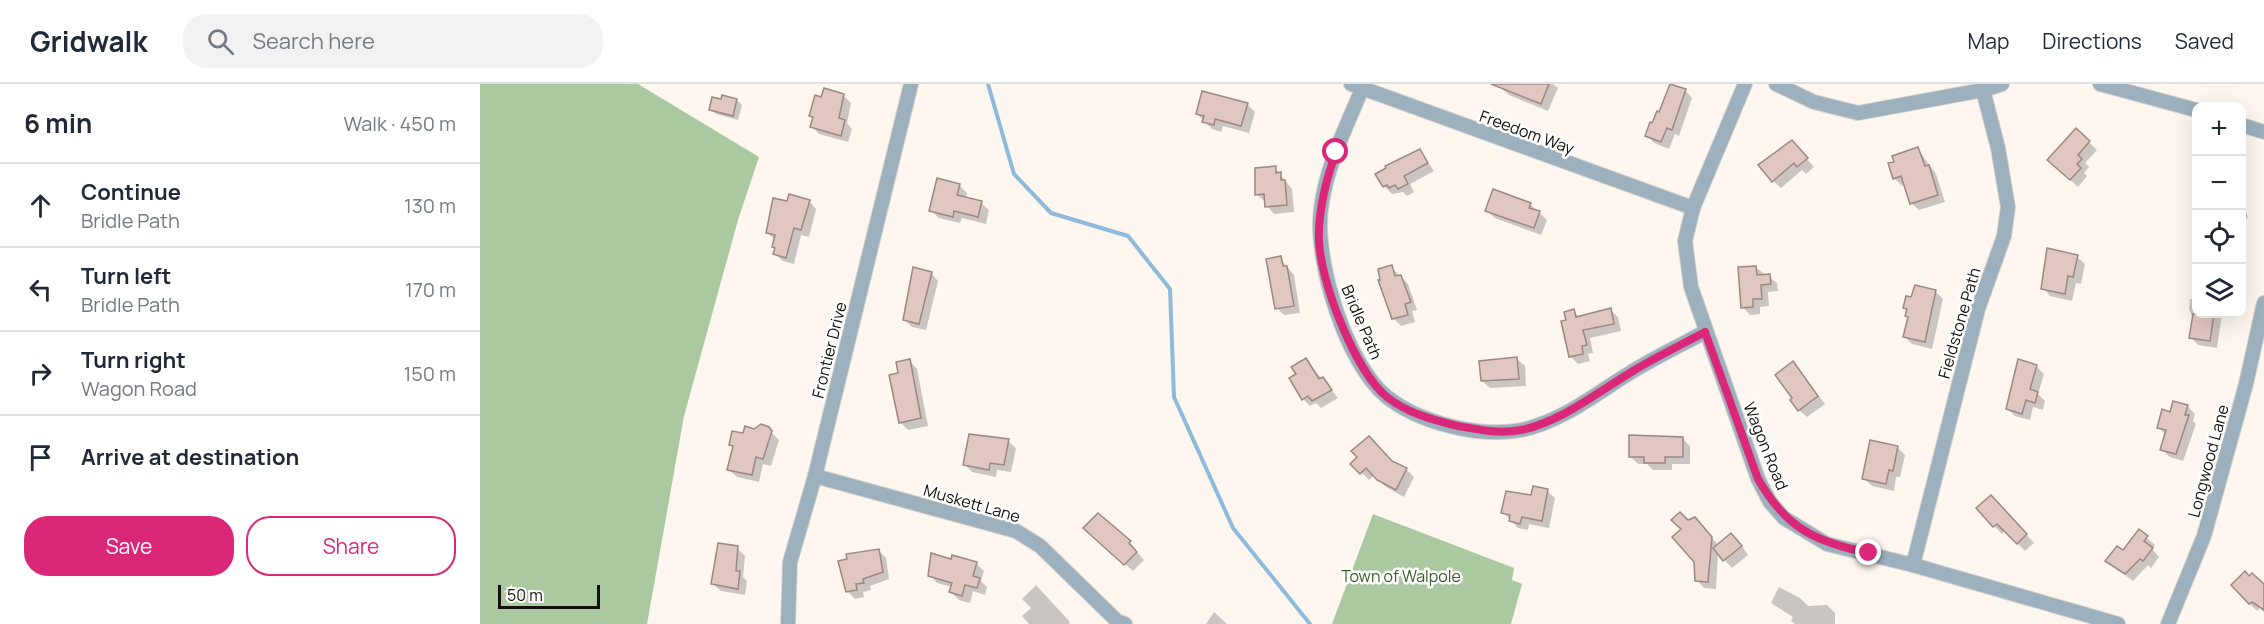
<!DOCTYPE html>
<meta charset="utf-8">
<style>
:root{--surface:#fff;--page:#f2f2f3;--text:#1f2937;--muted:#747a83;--line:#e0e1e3;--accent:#db2777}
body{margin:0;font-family:Manrope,sans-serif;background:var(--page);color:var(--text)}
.controls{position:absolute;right:18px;top:18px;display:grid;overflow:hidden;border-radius:12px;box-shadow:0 6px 24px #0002}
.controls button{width:54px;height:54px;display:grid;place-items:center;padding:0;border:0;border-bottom:2px solid var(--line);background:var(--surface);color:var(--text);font:30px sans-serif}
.scale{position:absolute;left:18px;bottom:15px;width:102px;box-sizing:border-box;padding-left:6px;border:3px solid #15100a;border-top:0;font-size:16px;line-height:21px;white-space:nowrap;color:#15100a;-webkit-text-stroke:4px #fff;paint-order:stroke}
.stop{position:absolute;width:18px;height:18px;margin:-14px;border:4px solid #db2777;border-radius:50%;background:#fff}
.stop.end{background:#db2777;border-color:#fff;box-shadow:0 2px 6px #0008}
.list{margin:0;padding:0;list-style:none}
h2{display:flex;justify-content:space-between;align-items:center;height:78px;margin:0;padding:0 24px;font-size:26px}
h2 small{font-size:20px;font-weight:400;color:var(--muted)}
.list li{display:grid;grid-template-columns:39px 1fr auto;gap:18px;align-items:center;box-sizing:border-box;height:84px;padding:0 24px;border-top:2px solid var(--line)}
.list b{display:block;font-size:22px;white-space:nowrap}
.list p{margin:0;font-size:20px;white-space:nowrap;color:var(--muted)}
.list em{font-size:20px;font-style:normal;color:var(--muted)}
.actions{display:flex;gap:12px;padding:18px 24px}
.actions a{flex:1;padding:14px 0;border:2px solid var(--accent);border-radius:24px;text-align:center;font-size:21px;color:var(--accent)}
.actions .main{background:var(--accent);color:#fff}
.icon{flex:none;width:33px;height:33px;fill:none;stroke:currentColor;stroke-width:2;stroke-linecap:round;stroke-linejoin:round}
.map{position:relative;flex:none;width:1784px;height:540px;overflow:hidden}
header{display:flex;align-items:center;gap:36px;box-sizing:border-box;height:84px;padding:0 30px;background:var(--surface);border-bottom:2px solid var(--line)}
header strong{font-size:28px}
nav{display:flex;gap:33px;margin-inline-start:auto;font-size:21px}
.search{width:420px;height:54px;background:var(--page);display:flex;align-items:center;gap:15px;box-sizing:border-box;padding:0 21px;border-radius:24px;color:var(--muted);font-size:22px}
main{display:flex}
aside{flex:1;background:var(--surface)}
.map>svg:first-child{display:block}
.forest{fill:#abc9a0}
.shadow{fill:#0003}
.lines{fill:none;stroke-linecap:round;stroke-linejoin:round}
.stream{stroke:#8fbbdb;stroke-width:4}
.building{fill:#e0c7c2;stroke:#9d8782;stroke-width:1.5}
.minor-casing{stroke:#d8d2cb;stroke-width:16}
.minor{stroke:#9cb0bd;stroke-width:14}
.route{stroke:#db2777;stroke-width:8}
.labels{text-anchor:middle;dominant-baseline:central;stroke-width:5;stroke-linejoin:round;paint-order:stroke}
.street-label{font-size:16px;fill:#15100a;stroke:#fff}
.park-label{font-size:16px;fill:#375d26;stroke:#fff}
</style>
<header>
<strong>Gridwalk</strong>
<div class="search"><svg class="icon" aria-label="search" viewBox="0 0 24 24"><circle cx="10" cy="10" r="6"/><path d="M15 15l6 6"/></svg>Search here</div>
<nav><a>Map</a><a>Directions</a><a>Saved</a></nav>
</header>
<main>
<aside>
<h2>6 min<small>Walk · 450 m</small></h2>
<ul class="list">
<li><svg class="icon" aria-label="ahead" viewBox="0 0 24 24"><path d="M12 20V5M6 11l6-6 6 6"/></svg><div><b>Continue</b><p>Bridle Path</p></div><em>130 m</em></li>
<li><svg class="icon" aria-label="left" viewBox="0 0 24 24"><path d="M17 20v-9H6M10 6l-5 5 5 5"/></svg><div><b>Turn left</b><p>Bridle Path</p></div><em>170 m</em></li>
<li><svg class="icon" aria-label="right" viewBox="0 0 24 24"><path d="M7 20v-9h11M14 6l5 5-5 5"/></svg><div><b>Turn right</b><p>Wagon Road</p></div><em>150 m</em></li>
<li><svg class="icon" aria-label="arrive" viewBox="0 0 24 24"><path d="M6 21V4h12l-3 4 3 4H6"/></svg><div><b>Arrive at destination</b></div></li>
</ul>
<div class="actions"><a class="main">Save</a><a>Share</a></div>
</aside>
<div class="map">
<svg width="1784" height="540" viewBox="0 0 1784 540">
<rect width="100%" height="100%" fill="#fdf7f0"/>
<g class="forest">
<polygon points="0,0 158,0 279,73 258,136 204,332 167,540 0,540"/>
<polygon points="893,430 1034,484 1032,496 1042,500 1031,540 852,540"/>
</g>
<g class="shadow">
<polygon points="1023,0 1073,0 1078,4 1068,27 1029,11 1021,4"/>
<polygon points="1205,6 1212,14 1199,52 1195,50 1189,65 1174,59 1167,51"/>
<polygon points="363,11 371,19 367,39 372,45 368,58 339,50 332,42 334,35 331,31 342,15"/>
<polygon points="257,16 262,21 258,36 236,30 231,25"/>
<polygon points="767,20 775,28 769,49 743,42 741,48 732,45 717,30"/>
<polygon points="1596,46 1617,66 1605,79 1609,83 1604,89 1607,92 1598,103 1577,83"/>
<polygon points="1438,65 1456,90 1465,118 1439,126 1431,119 1426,100 1422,102 1414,94"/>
<polygon points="1319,66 1334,83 1326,90 1322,86 1301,104 1293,97"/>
<polygon points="940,67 954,87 930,100 934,108 927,112 923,108 912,110 904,102"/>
<polygon points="795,84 812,105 814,128 794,130 787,122 786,118 776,110"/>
<polygon points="479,101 487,109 485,115 501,119 509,126 506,140 482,134 480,139 459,134 451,126"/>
<polygon points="1762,114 1768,134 1762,136"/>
<polygon points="329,117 336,125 329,153 321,151 314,180 303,177 295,170 295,156 288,149 308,119"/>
<polygon points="1050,120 1067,136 1061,151 1015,134 1007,127"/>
<polygon points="1597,173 1605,180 1601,200 1596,199 1592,217 1570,212 1563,204"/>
<polygon points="800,174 814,191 820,229 804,231 797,224"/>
<polygon points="911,183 928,200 937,226 932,227 935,238 921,242 913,234"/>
<polygon points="1275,183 1297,199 1298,207 1288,208 1289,222 1280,223 1280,230 1270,231 1263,223"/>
<polygon points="434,185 451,189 458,197 446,246 432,243 424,235"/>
<polygon points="1455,207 1463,215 1452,265 1432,260 1424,252 1429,234 1425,224"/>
<polygon points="1710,215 1716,216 1716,230 1742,230 1737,264 1718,261 1711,253 1713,235 1709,225"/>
<polygon points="1130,226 1138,233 1141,247 1110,254 1113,269 1108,270 1110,277 1098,280 1090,272 1088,237 1093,227 1100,234"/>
<polygon points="1037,275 1045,282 1046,302 1010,304 1002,297"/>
<polygon points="826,276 858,314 841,324 836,319 830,322 823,315"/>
<polygon points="430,277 437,285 448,342 428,346 420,338"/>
<polygon points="1313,279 1345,320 1327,333 1319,326"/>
<polygon points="1556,282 1564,290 1558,310 1565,317 1563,326 1553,323 1550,336 1535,332 1528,325"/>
<polygon points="1707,322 1715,330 1713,337 1716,340 1703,377 1690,373 1682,366 1686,351 1678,343 1691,330"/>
<polygon points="285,342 299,356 291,382 283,380 279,398 257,393 249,386 254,364 250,361"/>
<polygon points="1202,354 1210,362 1210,380 1192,380 1192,386 1173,386 1167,380 1158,380 1150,372"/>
<polygon points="528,357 536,364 531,388 517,386 516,393 492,388 484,380"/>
<polygon points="1417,363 1425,371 1420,393 1416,393 1414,407 1392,402 1384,395"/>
<polygon points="912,378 926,385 934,393 924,413 906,403 894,391 889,396 873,380"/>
<polygon points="1067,407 1075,414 1069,444 1049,440 1048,446 1038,444 1023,428"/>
<polygon points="1519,420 1554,459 1545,467 1525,446 1522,450 1498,425"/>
<polygon points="1207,438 1222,443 1238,461 1259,458 1268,471 1252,484 1238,469 1236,505 1224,504 1217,496"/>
<polygon points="1659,447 1675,461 1672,465 1679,473 1671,484 1668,481 1653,497 1627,477 1643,468"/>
<polygon points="639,448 664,476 653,487 613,451"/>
<polygon points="257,464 265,472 263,493 267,497 265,511 241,507 233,500"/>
<polygon points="398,466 406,474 409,495 390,502 391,506 383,508 384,513 375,515 367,507"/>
<polygon points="496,479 504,487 501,497 507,503 505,511 493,507 490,519 479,516 471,508 472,503 457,499 450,491"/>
<polygon points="1769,494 1784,502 1784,528 1780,524 1777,527 1758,508"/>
<polygon points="556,501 590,538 589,540 549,540 542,532 551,524 542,515"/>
<polygon points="1299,503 1320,514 1328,522 1347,521 1355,529 1355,540 1315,540 1311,537 1313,533 1291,519"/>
<polygon points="734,528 747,540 726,540"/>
</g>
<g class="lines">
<polyline class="stream" points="508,0 534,90 571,129 648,152 690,205 694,313 753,444 830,540"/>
</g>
<g class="building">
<polygon points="1011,0 1069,0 1061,20"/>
<polygon points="1190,0 1206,5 1192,46 1187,44 1181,58 1165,52 1170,38 1172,39 1177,27 1179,28"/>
<polygon points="344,4 364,10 359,34 365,36 361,52 330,43 333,33 329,32 335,11 341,13"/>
<polygon points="722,7 768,19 761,42 735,35 734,41 722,38 724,32 716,30"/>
<polygon points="242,11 257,15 253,32 229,26 232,13 241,15"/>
<polygon points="1596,44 1610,57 1598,71 1602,75 1597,80 1601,84 1590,96 1567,76"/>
<polygon points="1312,56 1328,74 1317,83 1314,79 1292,98 1278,81"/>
<polygon points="1438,63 1445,82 1449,81 1458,111 1430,120 1421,92 1413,95 1408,79 1414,78 1412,72"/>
<polygon points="940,65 948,79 924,92 928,100 918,105 915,101 909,104 907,101 903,103 895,90 906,84 905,82"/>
<polygon points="796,82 796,89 801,88 801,96 805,96 807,121 785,123 784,110 775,111 775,84"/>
<polygon points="457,94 480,100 477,111 502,117 498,133 474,127 473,133 449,127"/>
<polygon points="1013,105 1051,119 1049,124 1060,127 1054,144 1005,127"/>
<polygon points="309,110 330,116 321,146 314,144 306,174 293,170 295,164 292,163 295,151 286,149 293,114 307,117"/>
<polygon points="1567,164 1598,171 1593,193 1588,192 1585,210 1561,205"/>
<polygon points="801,172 803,182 807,182 814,222 795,225 786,175"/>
<polygon points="912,181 915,192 921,191 931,218 925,220 928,231 912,235 898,196 900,196 898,185"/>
<polygon points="1276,182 1277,191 1290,190 1291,200 1281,201 1282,215 1273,215 1273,223 1261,224 1258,183"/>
<polygon points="433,183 452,188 439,240 423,236"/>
<polygon points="1435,201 1456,206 1445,258 1423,253 1428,233 1425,232 1427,225 1423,224 1426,212 1431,213"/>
<polygon points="1131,224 1134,240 1103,246 1107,261 1102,262 1103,270 1089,273 1081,237 1086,236 1084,228 1094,225 1096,233"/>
<polygon points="1713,230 1734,230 1730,257 1709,254"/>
<polygon points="1037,273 1039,295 1001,297 999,277"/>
<polygon points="826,274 839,295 843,293 852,306 832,317 828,312 822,316 809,294 816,290 811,283"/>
<polygon points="430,275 441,334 419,339 409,291 418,289 416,278"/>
<polygon points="1538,275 1557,281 1550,305 1558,308 1555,319 1546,316 1542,330 1526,325"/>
<polygon points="1313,277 1338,312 1318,327 1310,316 1312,314 1295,291"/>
<polygon points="1693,317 1708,321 1705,331 1709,331 1696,370 1680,366 1686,346 1677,344 1682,325 1690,328"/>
<polygon points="281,340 289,343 292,347 283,375 276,373 272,391 247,386 253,362 249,361 252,347 263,349 265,342 274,345"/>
<polygon points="489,350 529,355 524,381 510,379 509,386 483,381"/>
<polygon points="1149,351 1203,353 1203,373 1185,373 1185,379 1164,379 1164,373 1149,373"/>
<polygon points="889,352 912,377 927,384 916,406 897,396 886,384 880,390 870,380 877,373 871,367"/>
<polygon points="1390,356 1418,362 1413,387 1409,386 1406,400 1382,395"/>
<polygon points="1053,402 1068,405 1062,437 1042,433 1040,440 1029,437 1030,431 1021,429 1026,407 1051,411"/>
<polygon points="1511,411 1547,450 1537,460 1517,440 1513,443 1496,424"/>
<polygon points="1200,428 1208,436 1215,433 1232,453 1228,498 1215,497 1214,478 1192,453 1201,445 1191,436"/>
<polygon points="618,429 651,457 649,459 657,468 644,481 603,444"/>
<polygon points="1659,445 1668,452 1664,457 1673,464 1663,477 1660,475 1645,490 1625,477 1637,462 1643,466"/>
<polygon points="1251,449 1262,462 1243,477 1233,464"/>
<polygon points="238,459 258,462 256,487 260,487 258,505 231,500"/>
<polygon points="399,465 403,488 383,495 384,499 376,500 377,506 366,508 358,477 367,475 366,470"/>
<polygon points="451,469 471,475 472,471 497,478 493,492 500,494 497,504 485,501 482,512 469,508 472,499 448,492"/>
<polygon points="1765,487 1769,492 1772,489 1784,500 1784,526 1772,518 1769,520 1751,501"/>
</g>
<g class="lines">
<defs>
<g id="minor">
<polyline points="871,0 1213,124"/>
<polyline points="1265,0 1213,124 1205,157 1211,203 1278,395 1290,418 1304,434 1347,460 1433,481 1638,540"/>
<polyline points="1296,0 1334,18 1378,29 1503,6 1522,0"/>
<polyline points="1620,0 1716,26"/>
<path d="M882 5C866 43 846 83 841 125 834 176 866 280 907 313 940 339 1000 354 1041 346 1082 338 1118 308 1153 287 1176 273 1201 261 1225 248"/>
<polyline points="1762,41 1784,48"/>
<polyline points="335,392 536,447 560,462 637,537 645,540"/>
<polyline points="1433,481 1498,225 1524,152 1528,123 1518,64 1503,6"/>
<polyline points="308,540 310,478 335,392 431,0"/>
<polyline points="1688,540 1724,452 1766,300 1784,219"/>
</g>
</defs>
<use href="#minor" class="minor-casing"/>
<use href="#minor" class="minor"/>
</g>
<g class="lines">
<path class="route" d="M856 68C846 96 838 126 839 156 840 197 875 287 907 313 927 329 953 336 978 342 1000 346 1018 350 1041 346 1081 338 1118 308 1153 287 1176 273 1201 261 1225 248L1278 395C1306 444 1335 458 1389 469"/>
</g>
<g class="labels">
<g class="street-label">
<text transform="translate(1047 48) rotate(20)">Freedom Way</text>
<text transform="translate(882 238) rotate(67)">Bridle Path</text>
<text transform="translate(1479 239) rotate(-74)">Fieldstone Path</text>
<text transform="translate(349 266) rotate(-76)">Frontier Drive</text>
<text transform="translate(1286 362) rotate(68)">Wagon Road</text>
<text transform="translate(1728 377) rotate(-75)">Longwood Lane</text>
<text transform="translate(492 419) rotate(16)">Muskett Lane</text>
</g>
<g class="park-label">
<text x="921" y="492">Town of Walpole</text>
</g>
</g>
</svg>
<div class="controls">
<button>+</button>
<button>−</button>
<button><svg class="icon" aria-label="locate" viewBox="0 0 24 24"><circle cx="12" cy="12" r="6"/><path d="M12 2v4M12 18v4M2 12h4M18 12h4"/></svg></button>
<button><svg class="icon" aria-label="layers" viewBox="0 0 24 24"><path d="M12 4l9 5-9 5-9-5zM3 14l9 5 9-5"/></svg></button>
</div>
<div class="scale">50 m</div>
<div class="stop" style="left:856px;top:68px"></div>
<div class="stop end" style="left:1389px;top:469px"></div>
</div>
</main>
